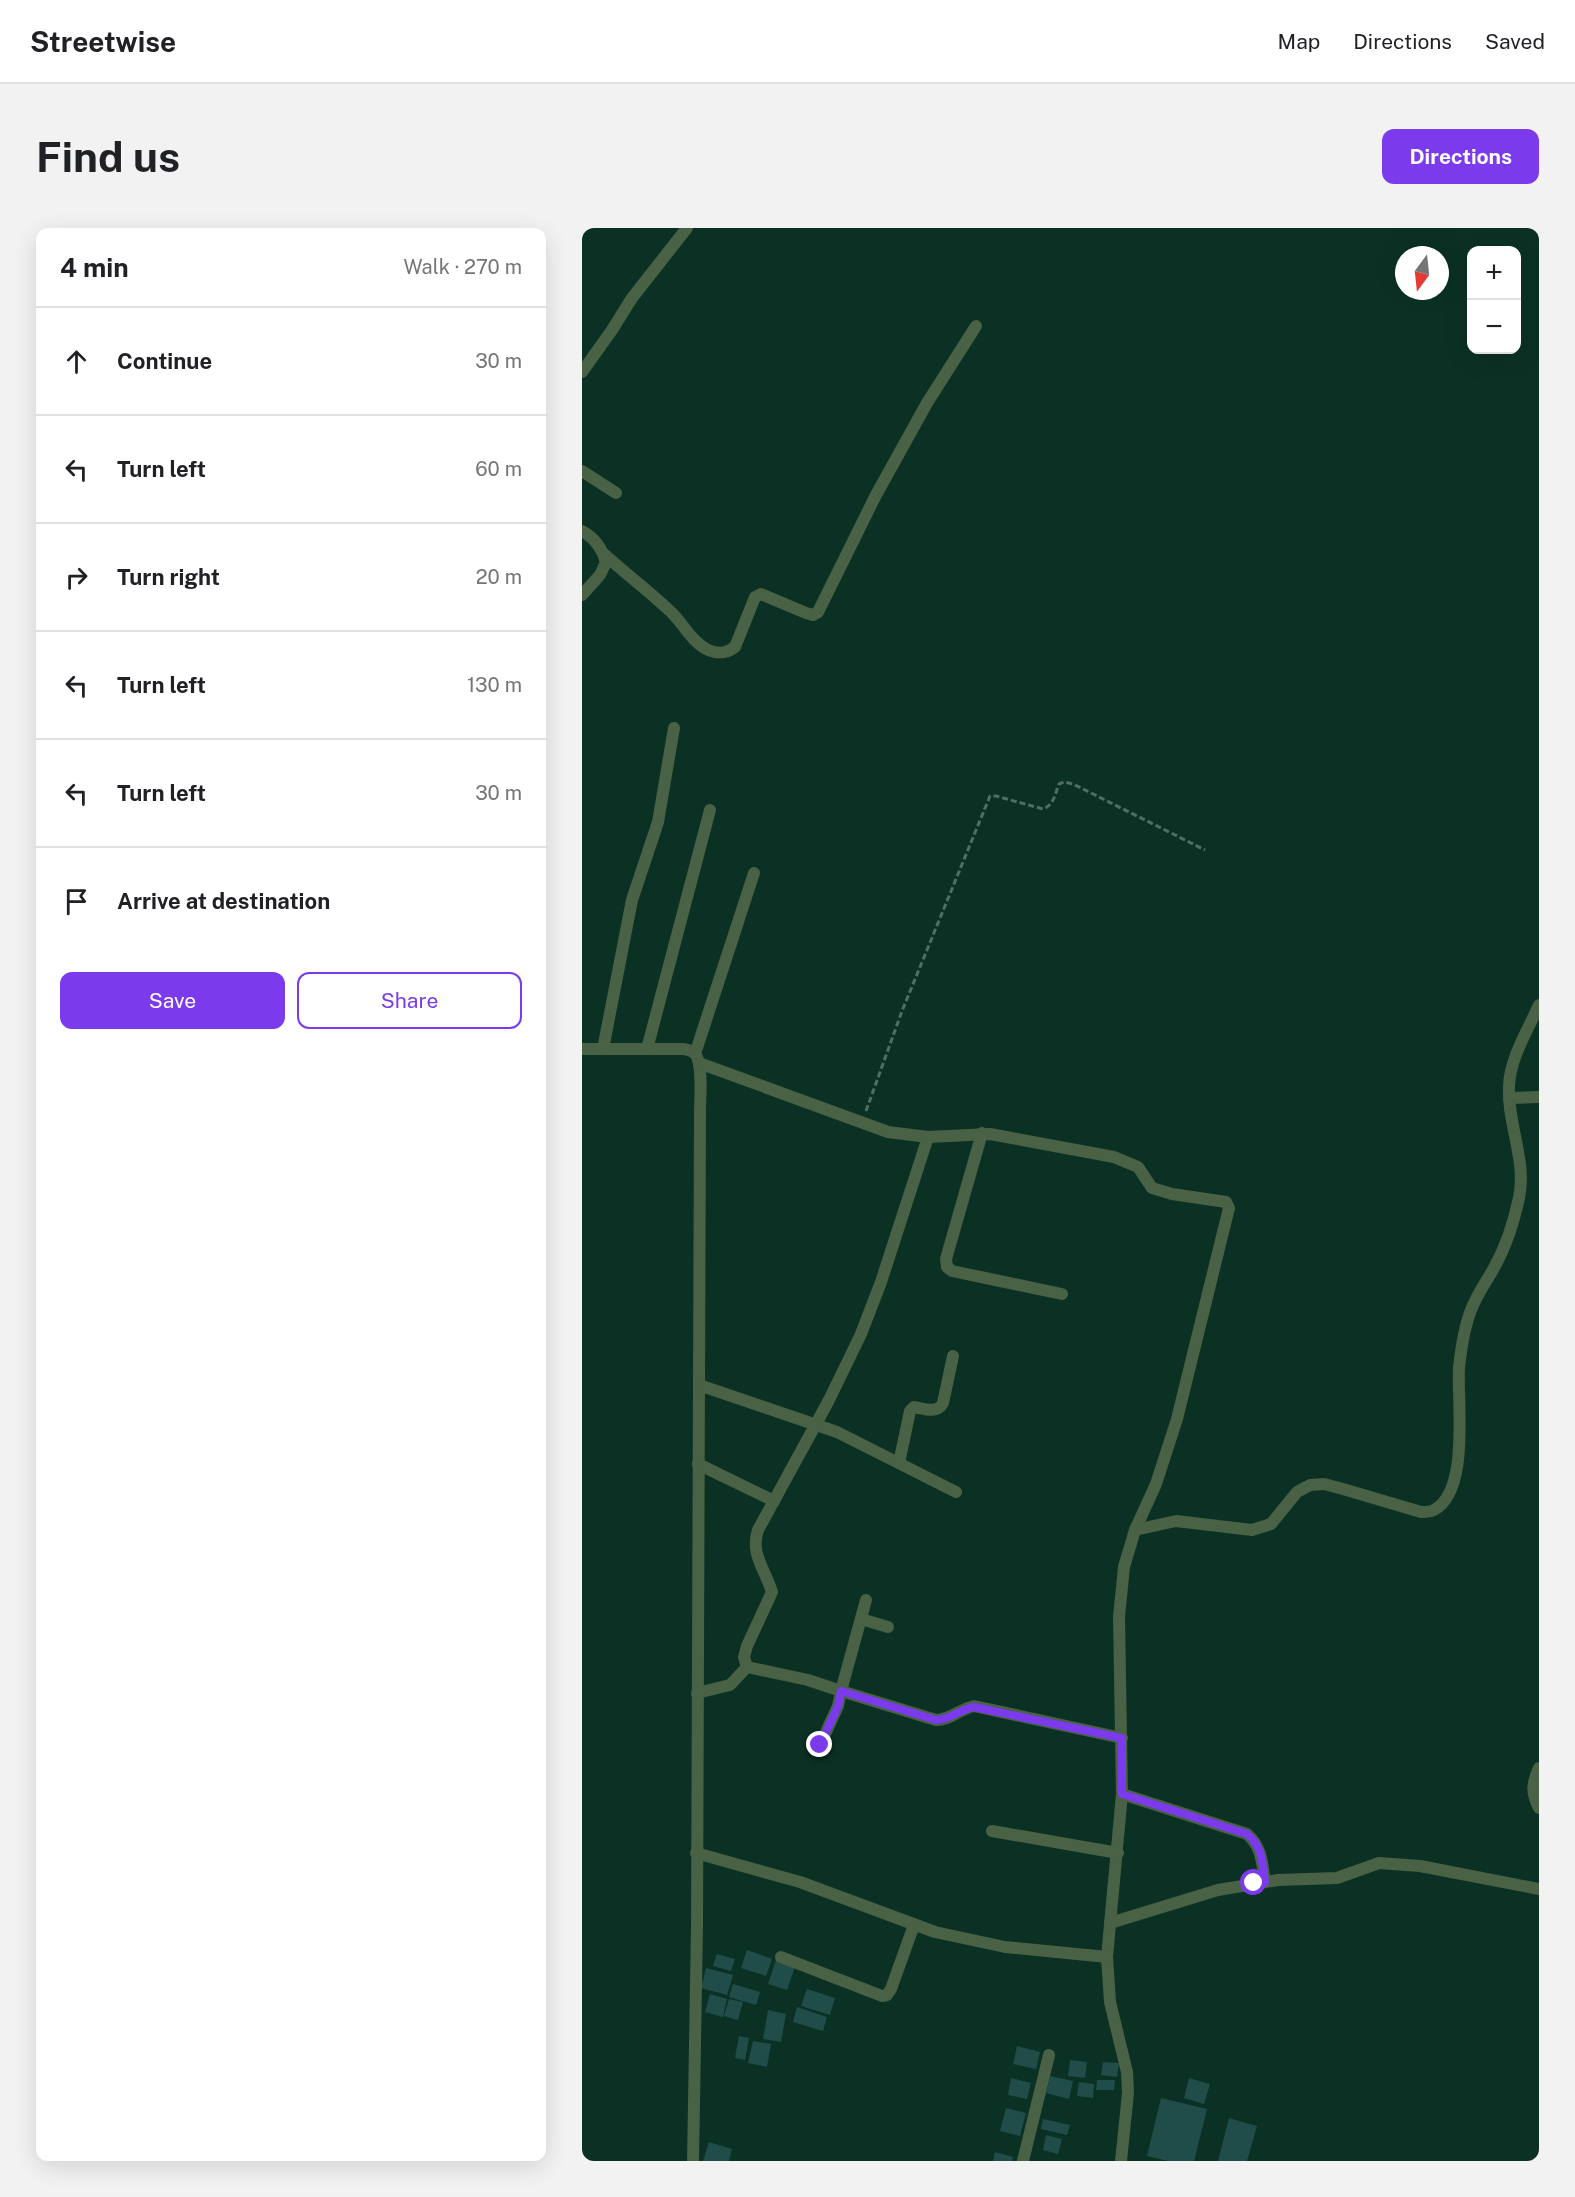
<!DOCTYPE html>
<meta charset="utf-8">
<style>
:root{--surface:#fff;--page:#f2f2f2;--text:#202124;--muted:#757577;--line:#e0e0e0;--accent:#7c3aed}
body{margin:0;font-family:"Public Sans",sans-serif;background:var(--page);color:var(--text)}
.controls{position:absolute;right:18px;top:18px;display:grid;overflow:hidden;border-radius:12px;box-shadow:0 6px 24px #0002}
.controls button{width:54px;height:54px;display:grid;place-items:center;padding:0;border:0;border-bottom:2px solid var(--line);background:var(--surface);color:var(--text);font:30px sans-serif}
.compass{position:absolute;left:813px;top:18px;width:54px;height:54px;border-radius:50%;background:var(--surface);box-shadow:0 6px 24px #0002;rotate:195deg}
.stop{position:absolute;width:18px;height:18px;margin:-14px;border:4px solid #7c3aed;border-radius:50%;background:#fff}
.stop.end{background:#7c3aed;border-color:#fff;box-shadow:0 2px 6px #0008}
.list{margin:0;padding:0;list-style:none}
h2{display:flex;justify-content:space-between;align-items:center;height:78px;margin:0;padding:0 24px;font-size:26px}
h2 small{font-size:20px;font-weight:400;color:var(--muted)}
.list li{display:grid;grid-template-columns:39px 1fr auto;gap:18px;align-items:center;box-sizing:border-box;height:108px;padding:0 24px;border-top:2px solid var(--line)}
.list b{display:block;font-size:22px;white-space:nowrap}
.list em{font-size:20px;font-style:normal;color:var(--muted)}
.actions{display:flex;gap:12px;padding:18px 24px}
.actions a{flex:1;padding:14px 0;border:2px solid var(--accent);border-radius:12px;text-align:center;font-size:21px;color:var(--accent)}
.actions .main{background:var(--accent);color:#fff}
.icon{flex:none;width:33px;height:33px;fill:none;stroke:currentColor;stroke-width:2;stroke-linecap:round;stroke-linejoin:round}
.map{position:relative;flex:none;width:957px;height:1933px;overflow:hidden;border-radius:12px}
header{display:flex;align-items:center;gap:36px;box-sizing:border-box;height:84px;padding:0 30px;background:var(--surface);border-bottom:2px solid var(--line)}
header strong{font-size:28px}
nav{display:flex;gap:33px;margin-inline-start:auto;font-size:21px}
.intro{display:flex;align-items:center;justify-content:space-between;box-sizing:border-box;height:144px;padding:0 36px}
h1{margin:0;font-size:42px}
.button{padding:15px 27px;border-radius:12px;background:var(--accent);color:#fff;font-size:21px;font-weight:700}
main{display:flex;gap:36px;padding:0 36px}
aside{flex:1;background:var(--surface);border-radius:12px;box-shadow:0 6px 24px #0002}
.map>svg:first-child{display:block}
.building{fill:#204c4a}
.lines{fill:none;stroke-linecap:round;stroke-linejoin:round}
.path{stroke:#4f6f63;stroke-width:3;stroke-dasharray:6 3;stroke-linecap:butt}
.street{stroke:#496144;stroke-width:12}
.route{stroke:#7c3aed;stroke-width:8}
</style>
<header>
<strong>Streetwise</strong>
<nav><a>Map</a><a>Directions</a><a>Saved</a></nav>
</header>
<div class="intro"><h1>Find us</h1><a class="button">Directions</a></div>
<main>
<aside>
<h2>4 min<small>Walk · 270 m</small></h2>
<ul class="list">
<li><svg class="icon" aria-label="ahead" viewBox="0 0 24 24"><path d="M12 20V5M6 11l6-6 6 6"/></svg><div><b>Continue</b></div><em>30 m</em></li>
<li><svg class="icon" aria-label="left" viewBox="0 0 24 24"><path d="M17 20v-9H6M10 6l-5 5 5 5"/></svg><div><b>Turn left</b></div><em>60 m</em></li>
<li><svg class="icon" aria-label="right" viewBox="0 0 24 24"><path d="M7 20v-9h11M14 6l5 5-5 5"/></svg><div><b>Turn right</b></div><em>20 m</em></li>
<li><svg class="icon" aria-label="left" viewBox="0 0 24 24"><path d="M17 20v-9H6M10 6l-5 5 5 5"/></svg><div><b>Turn left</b></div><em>130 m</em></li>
<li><svg class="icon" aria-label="left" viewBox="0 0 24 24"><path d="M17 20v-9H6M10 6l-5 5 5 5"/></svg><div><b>Turn left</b></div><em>30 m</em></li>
<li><svg class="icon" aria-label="arrive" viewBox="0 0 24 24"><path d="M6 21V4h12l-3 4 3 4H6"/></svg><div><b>Arrive at destination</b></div></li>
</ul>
<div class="actions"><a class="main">Save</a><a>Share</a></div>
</aside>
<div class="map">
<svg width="957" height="1933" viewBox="0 0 957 1933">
<rect width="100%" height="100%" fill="#0b3124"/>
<g class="building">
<polygon points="165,1722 190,1731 184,1748 159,1740"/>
<polygon points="135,1726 153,1731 149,1743 131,1738"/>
<polygon points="194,1732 213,1739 205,1762 186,1756"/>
<polygon points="124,1740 151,1747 145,1767 119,1760"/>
<polygon points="151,1756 178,1764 174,1777 147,1769"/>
<polygon points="225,1761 253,1770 248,1787 219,1778"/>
<polygon points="128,1766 145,1771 141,1789 123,1784"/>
<polygon points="147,1771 161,1774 156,1792 142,1788"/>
<polygon points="215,1779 245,1789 241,1803 211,1794"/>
<polygon points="186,1782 204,1786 199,1814 181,1811"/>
<polygon points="157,1808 167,1810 163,1832 153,1830"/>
<polygon points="171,1813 189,1816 185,1839 166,1835"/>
<polygon points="435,1818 458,1824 454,1841 431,1836"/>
<polygon points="488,1832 505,1834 503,1850 486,1848"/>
<polygon points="521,1834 537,1835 535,1849 519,1847"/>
<polygon points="468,1848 491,1853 487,1871 464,1865"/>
<polygon points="429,1850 449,1855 445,1871 426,1867"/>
<polygon points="607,1850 628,1856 622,1876 602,1870"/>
<polygon points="515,1852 533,1852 532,1862 514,1862"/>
<polygon points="497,1854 512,1856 511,1870 495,1868"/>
<polygon points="579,1870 625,1881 612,1933 586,1933 565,1928"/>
<polygon points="424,1880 444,1885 438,1908 418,1903"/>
<polygon points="647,1890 675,1898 665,1933 636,1933"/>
<polygon points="461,1891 488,1897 485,1907 459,1901"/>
<polygon points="464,1907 480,1911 476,1926 461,1922"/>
<polygon points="127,1914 150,1921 147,1933 121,1933"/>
<polygon points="413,1924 431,1929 430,1933 411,1933"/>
</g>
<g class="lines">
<path class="path" d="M284 883 320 783 408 568H414L461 581C472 577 473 566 477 556L482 554 491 556 623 622"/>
<g class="street">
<polyline points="0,144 30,102 50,70 105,0"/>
<polyline points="0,243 34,265"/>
<path d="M0 303C13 310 20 320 24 334L18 347 0 367"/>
<path d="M22 326C44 346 68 364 90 385 102 397 110 414 126 422 136 426 144 426 153 419L173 369 179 366 224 385 231 387 236 384 294 267 345 175 394 98"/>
<path d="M0 821H101C106 822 111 822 114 827 121 839 118 871 118 885L115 1699 111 1933"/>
<polyline points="21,821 50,672 76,594 92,500"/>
<polyline points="65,821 128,582"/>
<polyline points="113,826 172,645"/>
<polyline points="117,835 306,904 346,909 408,906 532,929 556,939 570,960 590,966 644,974 647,980 595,1191 574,1256 553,1302 542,1339 537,1389 540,1566 525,1729 528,1774 545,1844 546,1865 539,1933"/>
<polyline points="927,870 957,869"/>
<polyline points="400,905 364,1031 365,1039 370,1043 480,1066"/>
<polyline points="117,1157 255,1204 374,1264"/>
<path d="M317 1235 328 1183 332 1179C343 1181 355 1186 361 1175L371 1128"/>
<polyline points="116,1236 192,1273"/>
<path d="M553 1302 594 1293 670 1302 689 1296 715 1264 728 1257 742 1256 761 1261 839 1284C843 1284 849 1284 852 1282 888 1263 875 1175 877 1140 879 1121 882 1100 889 1082 895 1066 905 1053 913 1038 924 1018 932 993 937 970 945 932 925 896 927 858 928 830 946 802 957 777"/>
<path d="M284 1372 259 1463 354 1492C368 1492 378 1481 392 1478L540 1510"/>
<polyline points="279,1391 306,1399"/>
<polyline points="115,1465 148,1457 165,1439"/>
<path d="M238 1517 256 1478 259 1463 226 1452 165 1439 162 1429 165 1418 190 1364C183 1341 168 1326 176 1302L247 1172 279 1106 299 1054 346 909"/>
<path d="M957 1540C950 1555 949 1565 957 1580"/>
<path d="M540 1566 665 1606C680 1619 680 1635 683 1654"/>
<polyline points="410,1603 536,1625"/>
<polyline points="114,1625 218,1654 353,1704 423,1719 525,1729"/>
<polyline points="528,1695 636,1662 696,1652 755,1650 797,1635 838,1638 957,1661"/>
<polyline points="199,1729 300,1768 305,1767 309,1761 332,1697"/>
<polyline points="441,1933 467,1827"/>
</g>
</g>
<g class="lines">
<path class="route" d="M238 1517 256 1478 259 1463 354 1492C368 1492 378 1481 392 1479L540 1510V1566L665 1606C681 1619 680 1635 683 1654L672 1655"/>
</g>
</svg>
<div class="controls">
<button>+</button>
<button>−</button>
</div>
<svg class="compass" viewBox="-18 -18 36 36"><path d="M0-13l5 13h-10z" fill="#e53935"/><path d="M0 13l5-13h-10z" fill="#757577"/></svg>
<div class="stop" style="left:672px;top:1655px"></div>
<div class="stop end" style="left:238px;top:1517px"></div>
</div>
</main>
